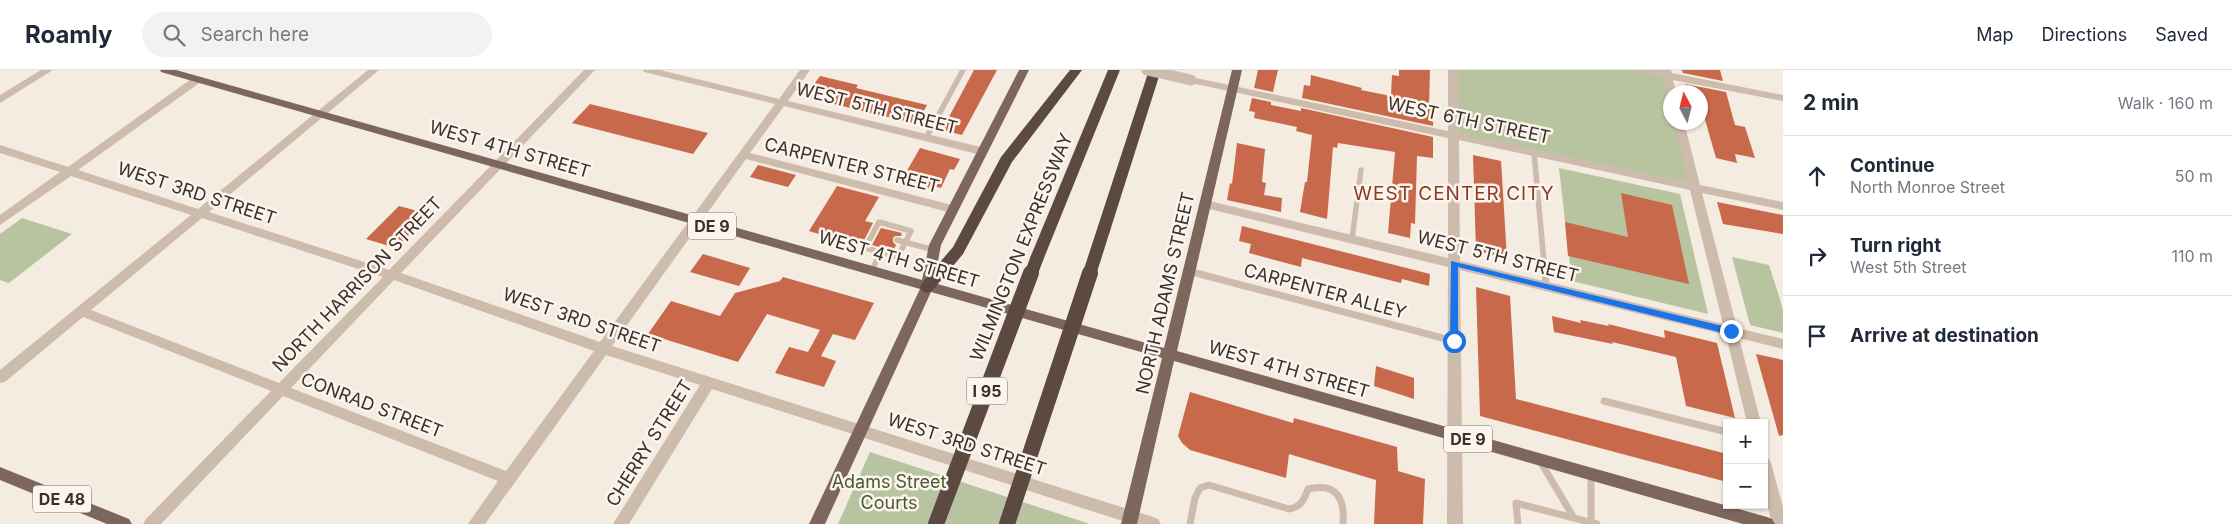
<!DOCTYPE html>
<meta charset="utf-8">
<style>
:root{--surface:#fff;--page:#f2f2f3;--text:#1f2937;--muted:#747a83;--line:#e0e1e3}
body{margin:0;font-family:Inter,sans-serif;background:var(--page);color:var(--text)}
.controls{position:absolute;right:15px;bottom:15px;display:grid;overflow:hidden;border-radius:0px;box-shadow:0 1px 4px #0004}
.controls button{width:45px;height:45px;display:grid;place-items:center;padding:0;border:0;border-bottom:1px solid var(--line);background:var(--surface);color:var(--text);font:25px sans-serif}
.compass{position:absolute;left:1663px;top:15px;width:45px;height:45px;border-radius:50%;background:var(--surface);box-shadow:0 1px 4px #0004;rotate:353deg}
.stop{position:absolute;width:15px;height:15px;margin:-11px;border:4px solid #1a73e8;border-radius:50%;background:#fff}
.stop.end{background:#1a73e8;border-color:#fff;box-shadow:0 1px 5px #0008}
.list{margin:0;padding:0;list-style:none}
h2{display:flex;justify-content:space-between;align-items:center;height:65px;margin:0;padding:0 20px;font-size:21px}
h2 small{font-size:16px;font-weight:400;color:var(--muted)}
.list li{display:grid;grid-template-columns:32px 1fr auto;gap:15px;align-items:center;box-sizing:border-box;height:80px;padding:0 20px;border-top:1px solid var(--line)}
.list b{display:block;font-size:19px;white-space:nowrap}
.list p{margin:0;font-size:16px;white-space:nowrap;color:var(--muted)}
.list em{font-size:16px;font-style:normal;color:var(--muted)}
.icon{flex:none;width:28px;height:28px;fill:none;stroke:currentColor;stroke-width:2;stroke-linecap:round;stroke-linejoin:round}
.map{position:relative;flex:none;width:1783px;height:454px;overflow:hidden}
header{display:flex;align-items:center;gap:30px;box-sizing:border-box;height:70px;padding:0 25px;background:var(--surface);border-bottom:1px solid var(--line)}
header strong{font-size:24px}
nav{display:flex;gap:28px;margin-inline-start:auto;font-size:18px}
.search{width:350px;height:45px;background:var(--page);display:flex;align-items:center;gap:12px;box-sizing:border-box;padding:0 18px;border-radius:28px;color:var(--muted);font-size:19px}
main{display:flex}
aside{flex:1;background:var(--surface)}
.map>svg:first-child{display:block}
.green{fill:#b8c4a0}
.building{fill:#c8694b}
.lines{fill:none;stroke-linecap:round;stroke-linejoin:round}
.lane-far1{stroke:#cdbbac;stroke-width:5.5}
.lane{stroke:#cdbbac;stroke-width:7}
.street{fill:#cdbbac;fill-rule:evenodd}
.primary{fill:#7d675c;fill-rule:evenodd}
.highway{fill:#5c4a42;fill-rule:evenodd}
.street-bridge{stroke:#cdbbac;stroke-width:11}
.highway-bridge-far1{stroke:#5c4a42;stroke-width:13}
.highway-bridge{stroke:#5c4a42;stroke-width:16}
.route{fill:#1a73e8}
.labels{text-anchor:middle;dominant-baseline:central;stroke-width:5;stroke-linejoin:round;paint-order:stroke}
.shield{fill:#fbf5ee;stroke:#756b66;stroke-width:1}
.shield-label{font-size:16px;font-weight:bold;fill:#3b302b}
.street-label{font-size:18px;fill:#3b302b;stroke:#fbf5ee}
.park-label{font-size:18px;fill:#4a5a2e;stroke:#fbf5ee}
.neighbourhood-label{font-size:19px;letter-spacing:1px;fill:#8c3b22;stroke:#fbf5ee}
</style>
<header>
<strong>Roamly</strong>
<div class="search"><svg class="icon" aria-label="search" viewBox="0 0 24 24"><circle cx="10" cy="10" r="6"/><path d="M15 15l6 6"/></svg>Search here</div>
<nav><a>Map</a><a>Directions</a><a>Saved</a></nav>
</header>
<main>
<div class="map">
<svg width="1783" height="454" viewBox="0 0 1783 454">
<rect width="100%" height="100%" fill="#f4ebe1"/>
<g class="green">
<polygon points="1453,0 1639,0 1667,5 1671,22 1670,52 1679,53 1695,116 1453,64"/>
<polygon points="1559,98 1680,124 1708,244 1572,211"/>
<polygon points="22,148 72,164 9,213 0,210 0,164"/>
<polygon points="1732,187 1769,195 1783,239 1783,263 1750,255"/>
<polygon points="870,382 1090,454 838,454"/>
</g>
<g class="building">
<polygon points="974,0 997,0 962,65 942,60"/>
<polygon points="1258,0 1278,0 1273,22 1254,18"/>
<polygon points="1399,0 1430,0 1429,36 1434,37 1433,56 1302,28 1304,15 1310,16 1311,5 1362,18 1361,20 1391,26 1392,5 1399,6"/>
<polygon points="1682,0 1720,0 1723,11 1683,3"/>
<polygon points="820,6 858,15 856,18 927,35 917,54 805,27"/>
<polygon points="1685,14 1726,22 1735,55 1745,57 1755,88 1735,84 1737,93 1716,88 1704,46 1700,46 1700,22 1687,22"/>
<polygon points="1252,28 1271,32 1271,35 1301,41 1301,38 1433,67 1433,88 1417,86 1415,154 1411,153 1410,168 1388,163 1395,82 1338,73 1337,78 1333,77 1327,149 1300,142 1305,112 1307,112 1312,65 1296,61 1297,57 1254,48 1255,42 1249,41"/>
<polygon points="590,34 708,63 693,84 572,53"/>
<polygon points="1237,73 1265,79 1262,112 1266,113 1264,125 1282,128 1281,142 1227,130 1230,113 1232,114"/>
<polygon points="920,78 960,89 954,100 950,99 941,118 930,115 928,119 906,113 908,108 904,106"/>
<polygon points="1473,85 1501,91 1507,188 1476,181"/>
<polygon points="758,95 796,105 788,117 750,107"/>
<polygon points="837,116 879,127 865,151 873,153 862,174 854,171 852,174 809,161"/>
<polygon points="1621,123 1672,135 1689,214 1568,186 1565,152 1628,167"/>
<polygon points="1717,132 1783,145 1783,164 1723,154"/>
<polygon points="399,136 429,144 396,178 366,169"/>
<polygon points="1242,156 1430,204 1429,216 1402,209 1401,213 1302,188 1301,197 1249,183 1251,174 1239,171"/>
<polygon points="881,158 902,163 901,166 895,166 893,168 893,172 896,175 893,181 872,175"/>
<polygon points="703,184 750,198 739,216 690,202"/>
<polygon points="783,207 874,233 855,270 833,264 821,286 836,291 824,317 775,303 789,277 808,282 820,260 767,244 738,292 648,264 671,231 720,246 735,223 780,211"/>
<polygon points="1476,217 1510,226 1516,329 1727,384 1727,412 1480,346"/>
<polygon points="1552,246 1581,253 1580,250 1609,256 1608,254 1665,268 1664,260 1717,273 1735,348 1686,336 1676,287 1612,272 1613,274 1554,262"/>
<polygon points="1756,284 1783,290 1783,365 1779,366"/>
<polygon points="1376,296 1414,308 1414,329 1374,316"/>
<polygon points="1190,322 1293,353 1294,348 1397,377 1398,401 1425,409 1423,454 1374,454 1376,410 1289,384 1286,408 1190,380 1182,373 1178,366"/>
</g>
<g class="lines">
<g class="lane-far1">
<polyline points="926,68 963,0"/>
<polyline points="1534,82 1545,204"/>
<polygon points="879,152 911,161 898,187 865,178"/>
<polyline points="1352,169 1361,100"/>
<polyline points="897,170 934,180"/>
<polyline points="872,201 880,182"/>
<polyline points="1189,201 1201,204"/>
</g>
<g class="lane">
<polyline points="1196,203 1454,271"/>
<polyline points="1545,203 1546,216"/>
<polyline points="1604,331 1727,362"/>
<polyline points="1540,391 1574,448"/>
<polyline points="1591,404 1591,452"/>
<path d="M1190 454 1195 428 1200 418 1209 415 1289 439C1301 437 1304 430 1308 419 1337 412 1345 429 1343 454"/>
<polyline points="1518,454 1516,433 1597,454"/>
</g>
<g class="street">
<polygon points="41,0 53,0 0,33 0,25"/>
<path d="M368 0H379L209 142 389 200 584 0H595L401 203 600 272 775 34 644 2 643 0H660L779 29 800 0H810L788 31 985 78 986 81 985 84 981 85 784 36 750 83 952 135 956 136 958 139 956 142 952 143 746 89 612 276 1153 447 1158 449 1161 454H1132L712 319 629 454H613L700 315 606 285 485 454H468L498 411 283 326 161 454H143L146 449 271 321 83 247 5 312 0 313V300L191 145 71 106 0 155V145L60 102 0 83V75L68 97 194 7H202V11L78 100 198 139ZM202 148 383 207 279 313 91 240ZM394 210 594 281 506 401 291 318Z"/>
<path d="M1448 0H1458L1459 63 1688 112 1674 52H1684L1700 115 1783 132V140L1702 123 1737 258 1783 269V279L1739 268 1761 353H1747L1726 265 1460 200 1463 454H1447L1448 197 1205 138 1199 134 1205 130 1448 188V68L1191 13 1186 10 1191 7 1448 61ZM1459 70 1690 120 1723 254 1460 191Z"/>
<polygon points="1635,0 1671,0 1672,3 1783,25 1783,31 1673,10 1676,22 1670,22 1670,25 1666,22 1663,7 1636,2"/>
<polygon points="1764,387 1769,389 1771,393 1783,437 1783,454 1772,454 1764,422"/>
</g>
<g class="primary">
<polygon points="160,0 176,0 922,210 929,175 1019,0 1029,0 941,175 934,213 1164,278 1232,0 1242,0 1177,281 1767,447 1772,449 1775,454 1743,454 1174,291 1137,454 1121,454 1162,288 931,222 825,454 809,454 920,219 161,2"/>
<polygon points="0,397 129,449 132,454 107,454 0,410"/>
</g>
<g class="highway">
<polygon points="1070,0 1082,0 1012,92 963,184 932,221 927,223 922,221 920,217 922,213 953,177 1001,87"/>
<polygon points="1108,0 1120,0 1044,188 1042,192 1032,192 1030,188"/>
<polygon points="1149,0 1161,0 1097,202 1095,206 1090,207 1085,206 1083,202"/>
</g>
<polyline class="street-bridge" points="1147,0 1191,10"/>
<g class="highway-bridge-far1">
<polyline points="1031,204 1037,188"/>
<polyline points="1089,204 1090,202"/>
</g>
<g class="highway-bridge">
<polyline points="936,454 1031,203"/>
<polyline points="1007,454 1090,203"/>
</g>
</g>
<polygon class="route" points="1451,191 1731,258 1735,261 1731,265 1458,197 1458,271 1454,274 1450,271"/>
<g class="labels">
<g class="shield">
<rect x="688" y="142.5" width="48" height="27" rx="4"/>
<rect x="967" y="307.5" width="40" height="27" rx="4"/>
<rect x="1444" y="355.5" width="48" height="27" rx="4"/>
<rect x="33" y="415.5" width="58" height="27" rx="4"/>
</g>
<g class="shield-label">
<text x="712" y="156">DE 9</text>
<text x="987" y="321">I 95</text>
<text x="1468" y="369">DE 9</text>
<text x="62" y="429">DE 48</text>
</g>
<g class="street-label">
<text transform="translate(877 38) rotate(14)">WEST 5TH STREET</text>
<text transform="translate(1469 50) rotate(12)">WEST 6TH STREET</text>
<text transform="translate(510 79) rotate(16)">WEST 4TH STREET</text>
<text transform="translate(852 95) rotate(14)">CARPENTER STREET</text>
<text transform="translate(197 123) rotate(18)">WEST 3RD STREET</text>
<text transform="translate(1021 177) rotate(-68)">WILMINGTON EXPRESSWAY</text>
<text transform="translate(1498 186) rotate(14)">WEST 5TH STREET</text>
<text transform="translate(899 189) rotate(16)">WEST 4TH STREET</text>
<text transform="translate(357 214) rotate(-46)">NORTH HARRISON STREET</text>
<text transform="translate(1325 221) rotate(15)">CARPENTER ALLEY</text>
<text transform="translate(1165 223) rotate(-77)">NORTH ADAMS STREET</text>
<text transform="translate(582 250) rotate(19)">WEST 3RD STREET</text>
<text transform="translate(1289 299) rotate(16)">WEST 4TH STREET</text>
<text transform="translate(372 335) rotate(21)">CONRAD STREET</text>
<text transform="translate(649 373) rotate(-58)">CHERRY STREET</text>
<text transform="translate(967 374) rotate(18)">WEST 3RD STREET</text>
</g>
<g class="park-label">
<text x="889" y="411">Adams Street<tspan x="889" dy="21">Courts</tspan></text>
</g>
<g class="neighbourhood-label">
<text x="1454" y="123">WEST CENTER CITY</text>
</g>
</g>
</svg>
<div class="controls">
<button>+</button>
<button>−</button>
</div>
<svg class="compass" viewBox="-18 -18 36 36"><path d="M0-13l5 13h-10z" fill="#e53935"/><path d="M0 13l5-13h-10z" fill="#747a83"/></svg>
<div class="stop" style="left:1454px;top:271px"></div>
<div class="stop end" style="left:1731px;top:261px"></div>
</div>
<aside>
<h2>2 min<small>Walk · 160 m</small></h2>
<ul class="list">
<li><svg class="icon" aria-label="ahead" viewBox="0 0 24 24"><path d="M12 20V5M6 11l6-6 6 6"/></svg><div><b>Continue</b><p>North Monroe Street</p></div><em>50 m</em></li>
<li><svg class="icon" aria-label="right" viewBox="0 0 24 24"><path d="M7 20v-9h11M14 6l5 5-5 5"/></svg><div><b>Turn right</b><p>West 5th Street</p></div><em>110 m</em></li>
<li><svg class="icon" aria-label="arrive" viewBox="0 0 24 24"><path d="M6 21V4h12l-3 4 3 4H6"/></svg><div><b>Arrive at destination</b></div></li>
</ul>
</aside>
</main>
